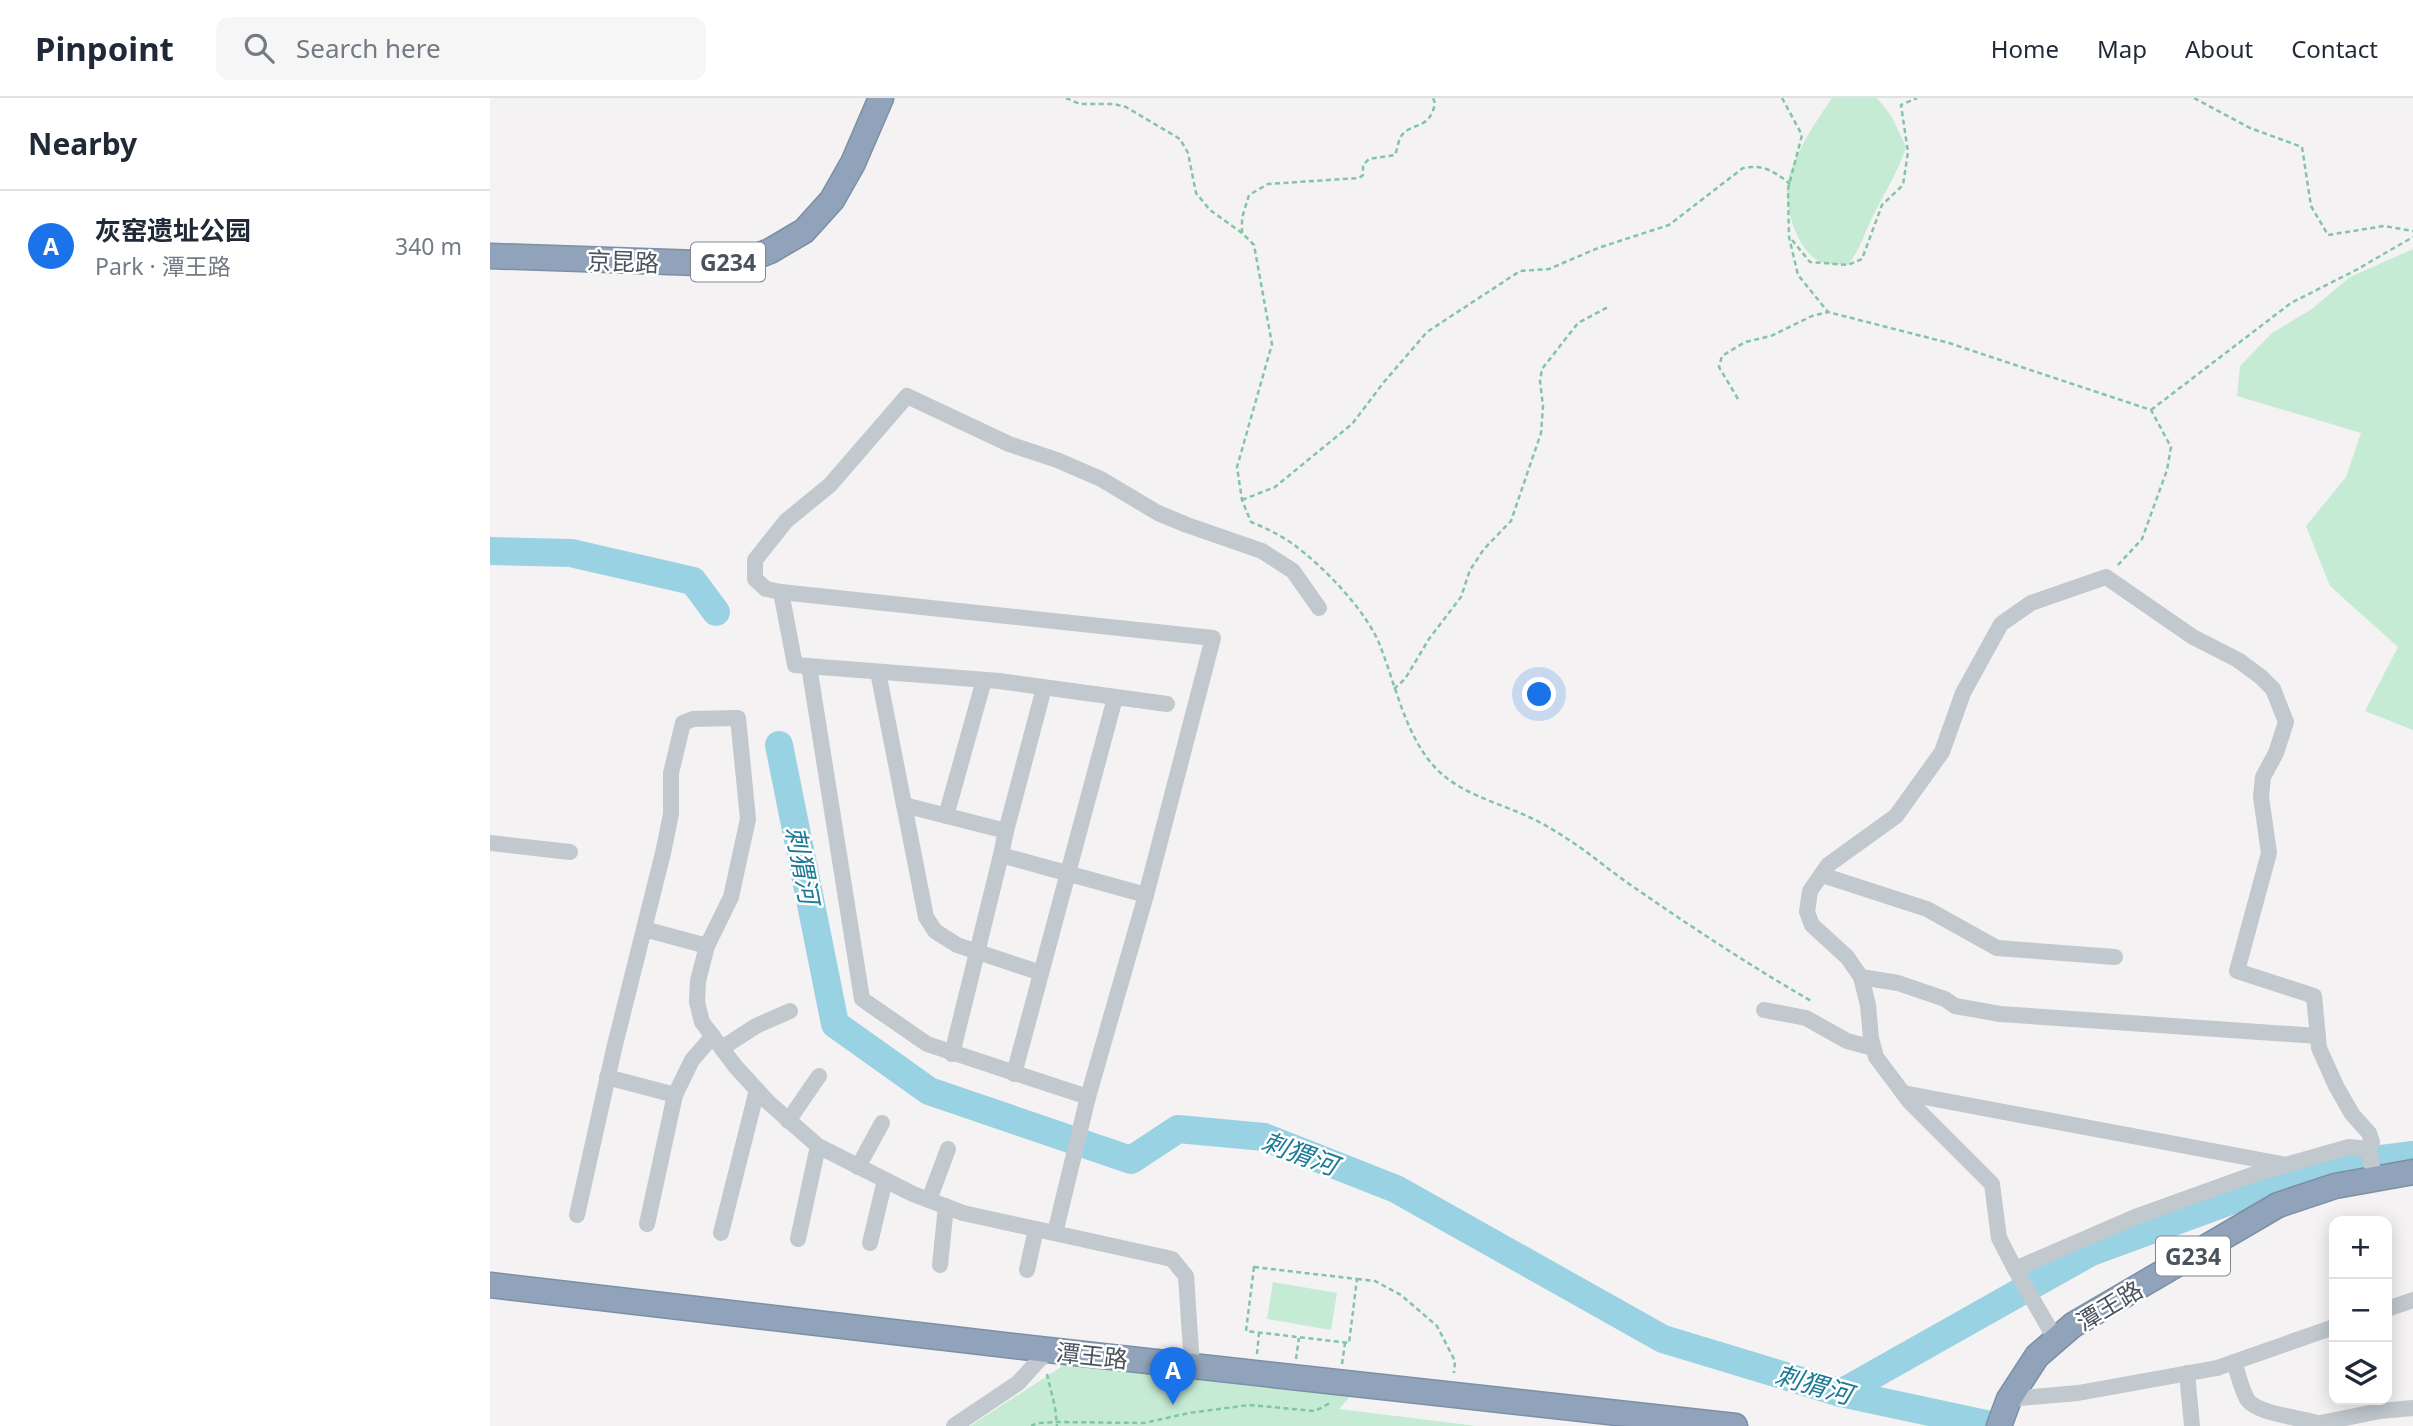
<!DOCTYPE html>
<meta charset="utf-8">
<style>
:root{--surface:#fff;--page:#f6f6f7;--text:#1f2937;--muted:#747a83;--line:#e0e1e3;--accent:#1a73e8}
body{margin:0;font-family:"Noto Sans","Noto Sans SC",sans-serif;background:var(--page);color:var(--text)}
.controls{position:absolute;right:21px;bottom:21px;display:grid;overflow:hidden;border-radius:14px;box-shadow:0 4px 18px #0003}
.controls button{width:63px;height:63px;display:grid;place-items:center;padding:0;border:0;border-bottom:2px solid var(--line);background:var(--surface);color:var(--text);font:35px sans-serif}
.you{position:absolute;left:1050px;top:597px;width:24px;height:24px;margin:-18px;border:5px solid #fff;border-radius:50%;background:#1a73e8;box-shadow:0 0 0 10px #1a73e833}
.badge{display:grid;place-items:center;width:46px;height:46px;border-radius:50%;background:var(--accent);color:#fff;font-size:23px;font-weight:700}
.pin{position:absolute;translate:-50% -58px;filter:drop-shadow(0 2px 4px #0008)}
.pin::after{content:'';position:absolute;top:37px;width:24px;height:21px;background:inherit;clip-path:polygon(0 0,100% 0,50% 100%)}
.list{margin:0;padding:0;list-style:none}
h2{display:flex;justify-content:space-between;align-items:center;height:91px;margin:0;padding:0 28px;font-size:30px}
h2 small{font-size:23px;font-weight:400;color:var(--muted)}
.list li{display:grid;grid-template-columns:46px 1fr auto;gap:21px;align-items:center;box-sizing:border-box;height:112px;padding:0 28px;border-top:2px solid var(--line)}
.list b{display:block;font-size:26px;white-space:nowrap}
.list p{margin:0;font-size:23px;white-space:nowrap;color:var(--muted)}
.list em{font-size:23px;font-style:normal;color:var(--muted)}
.icon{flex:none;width:38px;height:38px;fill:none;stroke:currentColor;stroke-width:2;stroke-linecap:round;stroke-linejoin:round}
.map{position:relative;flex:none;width:1923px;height:1328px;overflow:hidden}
header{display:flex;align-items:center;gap:42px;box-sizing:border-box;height:98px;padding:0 35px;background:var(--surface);border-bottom:2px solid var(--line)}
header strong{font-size:33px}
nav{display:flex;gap:38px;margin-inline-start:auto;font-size:24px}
.search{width:490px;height:63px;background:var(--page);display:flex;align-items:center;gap:18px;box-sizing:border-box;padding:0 24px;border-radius:14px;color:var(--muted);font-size:26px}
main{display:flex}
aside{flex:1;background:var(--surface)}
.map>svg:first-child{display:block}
.green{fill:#c6ebd5}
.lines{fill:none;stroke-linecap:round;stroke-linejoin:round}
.river{stroke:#99d2e3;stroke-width:28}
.highway-casing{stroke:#7b8fa6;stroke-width:27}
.path{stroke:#82c5a5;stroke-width:2.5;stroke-dasharray:5 3.5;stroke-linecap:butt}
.minor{stroke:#c1c8ce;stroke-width:16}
.highway{stroke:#90a3ba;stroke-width:24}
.labels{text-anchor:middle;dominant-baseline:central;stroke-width:5;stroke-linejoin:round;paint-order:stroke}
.shield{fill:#fff;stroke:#81878e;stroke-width:2}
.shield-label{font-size:23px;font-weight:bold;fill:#4b545d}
.street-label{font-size:24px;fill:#4b545d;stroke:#fff}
.water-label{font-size:26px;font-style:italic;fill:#1d7b96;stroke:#fff}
</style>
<header>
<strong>Pinpoint</strong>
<div class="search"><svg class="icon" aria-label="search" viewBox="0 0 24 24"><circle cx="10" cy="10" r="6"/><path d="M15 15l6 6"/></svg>Search here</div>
<nav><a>Home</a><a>Map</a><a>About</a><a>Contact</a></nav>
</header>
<main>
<aside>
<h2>Nearby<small></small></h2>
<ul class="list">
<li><span class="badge">A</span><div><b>灰窑遗址公园</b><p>Park · 潭王路</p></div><em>340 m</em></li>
</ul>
</aside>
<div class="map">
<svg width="1923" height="1328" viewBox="0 0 1923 1328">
<rect width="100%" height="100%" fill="#f4f2f2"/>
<g class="green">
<path d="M1342 0H1387L1402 19 1416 49C1408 75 1394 95 1383 118 1373 138 1372 148 1358 167 1350 166 1338 167 1331 164 1307 154 1293 106 1298 82 1304 56 1327 22 1342 0Z"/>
<polygon points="1923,151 1923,632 1875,613 1908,549 1840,488 1816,428 1856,379 1871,335 1747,298 1750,268 1782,235 1822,211 1860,179"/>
<polygon points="783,1184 847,1195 841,1232 777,1221"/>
<polygon points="574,1267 862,1296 849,1311 987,1328 480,1328"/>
</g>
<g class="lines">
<g class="river">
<polyline points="0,453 81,455 203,483 226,514"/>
<polyline points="289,647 345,926 439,993 641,1062 688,1031 774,1039 906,1091 1173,1241 1351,1295 1505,1328"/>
<polyline points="1351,1295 1601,1154 1836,1068 1923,1057"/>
</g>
<defs>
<g id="highway">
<polyline points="0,158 209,165 260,161 280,153 314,133 342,102 363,65 391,0"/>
<polyline points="0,1187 558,1252 1245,1328"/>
<polyline points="1509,1328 1519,1301 1547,1258 1583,1227 1788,1107 1845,1088 1923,1074"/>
</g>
</defs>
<use href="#highway" class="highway-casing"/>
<g class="path">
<path d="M576 0 590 6H624L636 9 690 41 698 55 706 95 720 112 752 135 764 147 782 246 747 369 752 402 761 424C776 430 790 437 803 446 834 469 878 514 891 550 906 589 915 634 942 666 966 695 1007 704 1039 719 1052 725 1064 732 1076 740 1100 755 1121 774 1145 790 1203 830 1262 869 1323 904"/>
<polyline points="1292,0 1312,37 1298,91 1299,139 1308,177 1338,214 1459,245 1661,312 1681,349 1677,372 1652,441 1627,468"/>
<polyline points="1704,0 1760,30 1812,49 1821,108 1838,137 1894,128 1923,133"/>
<path d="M752 135V120L759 97 778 86 869 80 873 77V67L879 61 905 57C907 52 908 45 910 40 919 23 940 34 945 5L943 0"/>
<polyline points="1302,142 1320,164 1358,167 1372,161 1392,107 1413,87 1418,54 1411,7 1427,0"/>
<polyline points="1248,301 1229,269 1232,258 1255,244 1281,238 1322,218 1338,214"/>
<polyline points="1661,312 1801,205 1866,172 1923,139"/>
<path d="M752 402 785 389 862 326 894 284 937 234 1030 173 1059 171 1108 150 1179 127 1253 70C1273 66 1284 73 1300 86"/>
<polyline points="904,591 915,581 939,541 971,499 980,472 994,451 1021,423 1051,335 1053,308 1050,283 1052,271 1088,225 1120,208"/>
<polygon points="764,1169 867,1181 859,1245 756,1233"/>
<polyline points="867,1181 885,1183 911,1197 947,1228 965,1263 964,1275"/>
<polyline points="767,1256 769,1235"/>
<polyline points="806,1261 809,1240"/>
<polyline points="852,1266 855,1245"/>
<polyline points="557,1276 565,1309 567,1328"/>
<polyline points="541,1328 547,1325 568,1324 654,1325 699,1315 759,1307 825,1313 842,1304"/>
</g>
<g class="minor">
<polyline points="291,494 305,567 509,583 677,606"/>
<polyline points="319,568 372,901 437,946 598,999"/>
<polyline points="388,574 436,819 445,833 467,847 551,875"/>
<polyline points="414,707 516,733 511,757 656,797"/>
<polyline points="456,718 494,582"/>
<polyline points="516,733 554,590"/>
<polyline points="0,745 80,754"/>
<polyline points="1332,777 1437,811 1507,850 1625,859"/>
<polyline points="154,831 217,848"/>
<polyline points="1371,879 1408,885 1455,901 1465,908 1510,916 1828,938"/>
<polyline points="1274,912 1316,920 1357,943 1383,950"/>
<polyline points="232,950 266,928 300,913"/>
<polyline points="462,956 511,757"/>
<polyline points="524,976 625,600"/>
<polyline points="117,979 185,997"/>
<polyline points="1413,995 1792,1066"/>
<polyline points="298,1023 329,978"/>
<polyline points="1878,1051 1882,1044 1879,1035 1862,1016 1846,988 1829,950 1824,898 1747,873 1779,755 1771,699 1773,679 1786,655 1796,624 1783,591 1771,579 1748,562 1703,539 1616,479 1541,505 1511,526 1473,595 1452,654 1406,718 1338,767 1320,793 1317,814 1322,827 1357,859 1371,879 1378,907 1381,940 1386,959 1419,1003 1502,1086 1509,1140 1525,1171 1645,1119 1770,1074 1859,1049 1878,1051 1885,1081"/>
<polyline points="368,1069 392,1025"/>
<polyline points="439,1102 458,1051"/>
<polyline points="87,1117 124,951 173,755 181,716 181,675 193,625 203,621 248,620 258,721 241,799 217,848 208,883 207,904 212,924 245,968 278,1004 328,1048 423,1096 473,1115 682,1161 696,1178 702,1268"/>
<polyline points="157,1126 185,997 202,962 223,938"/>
<polyline points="231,1135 267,992"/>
<polyline points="565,1135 598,999 656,797 723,540 291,494 276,491 265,481 265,462 296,423 340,387 417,298 519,346 567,362 611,381 668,415 697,427 772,453 803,473 829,510"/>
<polyline points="308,1141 328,1048"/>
<polyline points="380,1145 395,1082"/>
<polyline points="450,1167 456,1108"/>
<polyline points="1525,1171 1566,1242"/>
<polyline points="537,1172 546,1131"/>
<polyline points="1897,1211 1923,1202"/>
<path d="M1744 1264C1748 1275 1751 1290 1757 1301 1768 1318 1817 1319 1836 1328"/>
<polyline points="1697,1275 1702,1328"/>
<polyline points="1519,1301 1588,1295 1727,1270 1844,1229"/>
<polyline points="1830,1325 1890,1313 1923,1310"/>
<polyline points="464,1328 528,1285 558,1252"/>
</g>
<use href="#highway" class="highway"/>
</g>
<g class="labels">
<g class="shield">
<rect x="201" y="144.5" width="74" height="39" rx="5"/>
<rect x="1666" y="1138.5" width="74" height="39" rx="5"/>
</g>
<g class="shield-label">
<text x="238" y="164">G234</text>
<text x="1703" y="1158">G234</text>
</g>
<g class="street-label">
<text transform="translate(133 163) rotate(2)">京昆路</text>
<text transform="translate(1619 1207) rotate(-31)">潭王路</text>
<text transform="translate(602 1257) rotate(6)">潭王路</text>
</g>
<g class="water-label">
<text transform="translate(313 767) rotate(79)">刺猬河</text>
<text transform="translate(810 1055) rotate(20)">刺猬河</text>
<text transform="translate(1324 1286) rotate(16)">刺猬河</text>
</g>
</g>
</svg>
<div class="controls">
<button>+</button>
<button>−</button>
<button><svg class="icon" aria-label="layers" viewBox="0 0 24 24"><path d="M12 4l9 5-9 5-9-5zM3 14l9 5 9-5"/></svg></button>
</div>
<div class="you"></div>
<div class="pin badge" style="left:683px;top:1307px">A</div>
</div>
</main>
